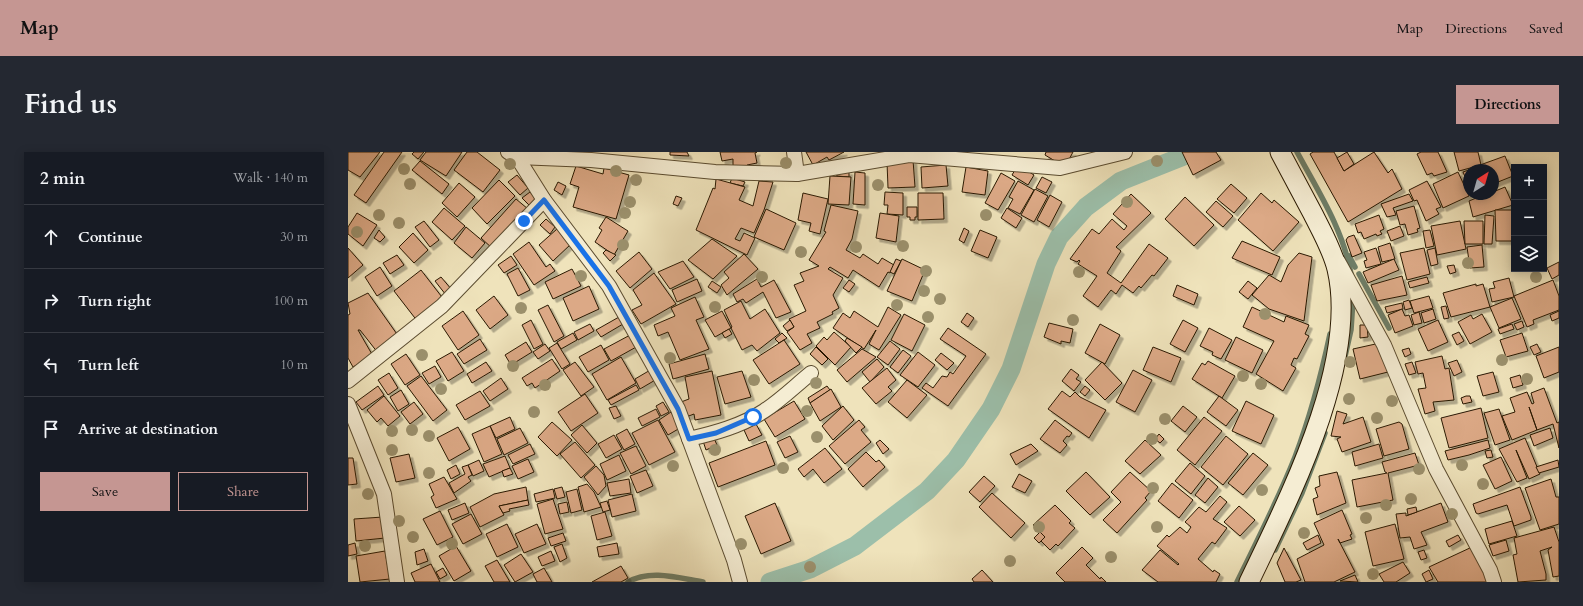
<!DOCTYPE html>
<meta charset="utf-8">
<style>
:root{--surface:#171b24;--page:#242831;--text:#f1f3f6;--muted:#9ea1a6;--line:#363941;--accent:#c59692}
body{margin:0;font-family:Cardo,serif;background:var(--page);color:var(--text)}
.controls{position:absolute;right:12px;top:12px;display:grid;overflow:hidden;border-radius:0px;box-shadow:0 2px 10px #0003}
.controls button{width:36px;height:36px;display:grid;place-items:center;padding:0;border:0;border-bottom:1px solid var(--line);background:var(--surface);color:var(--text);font:20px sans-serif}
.compass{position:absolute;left:1115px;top:12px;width:36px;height:36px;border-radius:50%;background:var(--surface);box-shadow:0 2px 10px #0003;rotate:37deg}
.stop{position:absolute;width:12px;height:12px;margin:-9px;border:3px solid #1a73e8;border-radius:50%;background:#fff}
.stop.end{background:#1a73e8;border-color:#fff;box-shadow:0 1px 4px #0008}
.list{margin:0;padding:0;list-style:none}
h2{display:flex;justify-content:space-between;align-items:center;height:52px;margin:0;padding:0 16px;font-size:17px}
h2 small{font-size:13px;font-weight:400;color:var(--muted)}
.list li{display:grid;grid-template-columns:26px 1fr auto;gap:12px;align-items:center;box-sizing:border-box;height:64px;padding:0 16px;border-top:1px solid var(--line)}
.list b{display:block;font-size:15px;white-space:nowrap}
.list em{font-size:13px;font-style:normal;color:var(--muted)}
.actions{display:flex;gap:8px;padding:12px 16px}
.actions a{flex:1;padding:9px 0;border:1px solid var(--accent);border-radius:0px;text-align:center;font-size:14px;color:var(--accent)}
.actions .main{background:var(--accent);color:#111}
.icon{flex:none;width:22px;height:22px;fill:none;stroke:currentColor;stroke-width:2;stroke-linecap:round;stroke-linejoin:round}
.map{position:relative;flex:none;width:1211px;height:430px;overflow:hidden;border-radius:0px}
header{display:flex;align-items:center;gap:24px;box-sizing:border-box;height:56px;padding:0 20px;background:var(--accent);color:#111}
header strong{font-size:19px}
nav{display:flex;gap:22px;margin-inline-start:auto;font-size:14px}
.intro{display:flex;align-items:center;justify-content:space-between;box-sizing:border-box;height:96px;padding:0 24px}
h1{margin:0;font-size:28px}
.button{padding:10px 18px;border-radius:0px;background:var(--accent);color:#111;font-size:14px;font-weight:700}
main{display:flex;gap:24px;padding:0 24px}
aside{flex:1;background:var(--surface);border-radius:0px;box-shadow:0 2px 10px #0003}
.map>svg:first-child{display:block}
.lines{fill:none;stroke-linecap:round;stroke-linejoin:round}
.stream{stroke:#6e7d66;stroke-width:5.5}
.canal{stroke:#9cbfaa;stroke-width:19}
.building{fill:#dca986;stroke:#2a1901;filter:url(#shadow)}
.minor-casing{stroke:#5b4c30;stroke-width:16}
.secondary-casing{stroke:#2a1901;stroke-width:21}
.minor{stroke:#f5edd3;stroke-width:14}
.secondary{stroke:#f5edd3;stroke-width:19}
.tree{fill:#9b906c}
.route{stroke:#1a73e8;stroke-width:5}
</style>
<header>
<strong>Map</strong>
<nav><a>Map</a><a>Directions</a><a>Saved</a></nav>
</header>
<div class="intro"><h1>Find us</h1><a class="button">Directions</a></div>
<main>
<aside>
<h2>2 min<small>Walk · 140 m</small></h2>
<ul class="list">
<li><svg class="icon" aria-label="ahead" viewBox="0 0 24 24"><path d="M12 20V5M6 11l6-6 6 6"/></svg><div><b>Continue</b></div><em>30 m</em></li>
<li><svg class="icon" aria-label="right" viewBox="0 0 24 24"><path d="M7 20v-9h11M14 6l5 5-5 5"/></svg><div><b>Turn right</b></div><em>100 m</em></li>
<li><svg class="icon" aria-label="left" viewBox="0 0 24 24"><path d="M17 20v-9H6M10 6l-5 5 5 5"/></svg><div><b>Turn left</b></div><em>10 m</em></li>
<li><svg class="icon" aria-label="arrive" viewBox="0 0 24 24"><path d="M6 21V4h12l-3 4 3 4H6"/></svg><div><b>Arrive at destination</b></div></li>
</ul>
<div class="actions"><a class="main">Save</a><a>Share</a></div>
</aside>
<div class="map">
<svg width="1211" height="430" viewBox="0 0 1211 430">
<defs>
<filter id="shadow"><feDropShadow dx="3.5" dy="3.5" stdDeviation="0" flood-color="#0004"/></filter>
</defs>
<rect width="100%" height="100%" fill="#efe3bb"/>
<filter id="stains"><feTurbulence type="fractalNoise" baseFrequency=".005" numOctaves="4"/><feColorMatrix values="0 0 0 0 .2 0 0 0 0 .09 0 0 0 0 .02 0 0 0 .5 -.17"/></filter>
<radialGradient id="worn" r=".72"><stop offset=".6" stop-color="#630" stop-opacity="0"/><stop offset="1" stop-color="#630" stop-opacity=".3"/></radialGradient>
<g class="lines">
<g class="stream">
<path d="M949 0C970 39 995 77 1003 122"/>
<polyline points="1001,104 1007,115"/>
<polyline points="1011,122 1041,176"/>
<polyline points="996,209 1003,178 1005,148"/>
<polyline points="927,398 954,341 977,281"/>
<path d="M280 430C302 417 331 426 355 430"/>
<path d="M889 430C909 389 930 348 947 305 962 265 973 224 982 182"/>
</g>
<polyline class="canal" points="422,430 462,417 507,394 579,339 608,308 643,257 663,217 698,112 711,85 738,55 773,29 846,0"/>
</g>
<g class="building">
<polygon points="0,0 32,0 12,25 0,18"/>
<polygon points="36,0 54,0 18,51 6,43"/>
<polygon points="66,0 76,0 70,7 64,2"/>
<polygon points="78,0 114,0 98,24 72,8"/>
<polygon points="119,0 129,0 152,18 135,40 106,18"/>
<polygon points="322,0 339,0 341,4 322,3"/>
<polygon points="372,0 409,0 407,1 409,11 399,13 399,15 385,14 385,7 374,9"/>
<polygon points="458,0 496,0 481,8 479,5 465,13"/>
<polygon points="698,0 725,0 717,15 697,3"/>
<polygon points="834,0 868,0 873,8 845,23"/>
<polygon points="965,0 986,0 996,19 1026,0 1040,21 1044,17 1054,37 1000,70 962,2"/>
<polygon points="999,0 1006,12 996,19 989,6"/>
<polygon points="1073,0 1090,0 1099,20 1086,24 1084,21 1079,23 1069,2"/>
<polygon points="1106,0 1130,0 1133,13 1111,19"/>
<polygon points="1157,4 1165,24 1145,32 1145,18 1134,18 1132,13"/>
<polygon points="565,8 567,35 540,36 539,10"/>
<polygon points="72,9 101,32 94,42 64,18"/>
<polygon points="598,13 600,34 574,36 573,15"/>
<polygon points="670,13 686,23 680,33 664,23"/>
<polygon points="228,14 255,22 256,16 281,23 268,67 225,55 231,35 222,32"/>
<polygon points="618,15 640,19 637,43 614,40"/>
<polygon points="1129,15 1130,18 1121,18 1121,34 1115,20"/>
<polygon points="501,19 501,25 489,24 488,21"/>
<polygon points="507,20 517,21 517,53 505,52"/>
<polygon points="1110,20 1121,44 1095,56 1085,32"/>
<polygon points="653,21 667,29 650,58 637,51"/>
<polygon points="169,23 180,36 172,43 160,30"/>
<polygon points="482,24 503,25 501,53 480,52"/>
<polygon points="694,25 704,30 698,41 688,36"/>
<polygon points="384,26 397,30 395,34 382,31"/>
<polygon points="368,27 397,35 391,48 405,54 411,29 425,30 416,58 406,81 393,76 387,87 392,89 396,81 407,86 399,103 348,78 365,36 367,37"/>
<polygon points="151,28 167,44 139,72 124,56"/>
<polygon points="670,29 686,38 672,62 660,56 665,47 661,45"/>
<polygon points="1079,29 1093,55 1088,57 1091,62 1078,69 1069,48 1066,49 1061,38"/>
<polygon points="210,30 218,34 214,43 206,38"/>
<polygon points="111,31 127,45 109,65 94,51"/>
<polygon points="883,32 899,46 886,61 869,47"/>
<polygon points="1157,35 1165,53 1125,65 1121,49 1138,42 1145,42 1145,40"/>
<polygon points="687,37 700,44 686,70 673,63"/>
<polygon points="182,40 189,48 182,54 174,46"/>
<polygon points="537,40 555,41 555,63 539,62 540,53 536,53"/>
<polygon points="455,41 480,47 472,82 461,79 463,71 450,68"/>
<polygon points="570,41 595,41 596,67 570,68"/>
<polygon points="913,41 924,51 926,48 951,70 925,99 890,68"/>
<polygon points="783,42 803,61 768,95 773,99 759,121 773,131 801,92 820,106 806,124 804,123 793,136 791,134 785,141 774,133 768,142 763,138 750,155 735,144 749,124 730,112 732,109 731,108 729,110 722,107 744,77 751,82 764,67 776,78 779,74 765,62"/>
<polygon points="1061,42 1065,49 1045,56 1048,63 1039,65 1033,52"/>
<polygon points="702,43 714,50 701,75 689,68"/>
<polygon points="328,44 334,46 330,54 325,52"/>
<polygon points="837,45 866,73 846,94 817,67"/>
<polygon points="168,47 180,57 145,97 133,86"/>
<polygon points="868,49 885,64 875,75 858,60"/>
<polygon points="483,53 510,59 504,87 498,98 512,106 515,102 530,112 534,106 546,113 542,121 540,120 531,135 505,118 500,126 482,115 480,117 495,126 485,143 491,156 484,160 485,162 469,170 472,176 459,182 464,191 452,198 439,180 446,175 441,167 458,159 446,133 456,129 452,121 471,114 461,108 478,80 476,79"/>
<polygon points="1066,54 1072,76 1069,77 1070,80 1060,83 1057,72 1052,73 1048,59"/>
<polygon points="559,55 569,55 569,65 567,65 567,68 562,68 562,65 559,65"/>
<polygon points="96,56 117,74 104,88 84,70"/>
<polygon points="659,56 674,66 668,76 653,66"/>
<polygon points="418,57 448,71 436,98 406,85"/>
<polygon points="1147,58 1166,58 1166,89 1148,89"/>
<polygon points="9,61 29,73 15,94 0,82 0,75"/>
<polygon points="532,61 551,64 548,90 528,86"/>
<polygon points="1031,63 1036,77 1032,79 1034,82 1029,84 1028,82 1016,87 1013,80 1010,81 1007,72"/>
<polygon points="1137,63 1146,64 1144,92 1136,92"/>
<polygon points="258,65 280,79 266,103 247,90 254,78 251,76"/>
<polygon points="198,67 207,75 202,82 192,73"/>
<polygon points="76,69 91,88 82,95 67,75"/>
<polygon points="1112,69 1118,97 1089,103 1083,74"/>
<polygon points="1116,69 1135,69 1135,92 1117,92"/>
<polygon points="1052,74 1056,84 1043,89 1039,79"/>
<polygon points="118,75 137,91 124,106 106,91"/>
<polygon points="616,76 621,79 616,91 611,88"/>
<polygon points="209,77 223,92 205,109 191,93"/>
<polygon points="31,78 37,85 32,90 26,86"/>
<polygon points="632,78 649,85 640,106 623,99"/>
<polygon points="1082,78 1086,94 1078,96 1075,79"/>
<polygon points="65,81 80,98 66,111 51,95"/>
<polygon points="1006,83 1014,101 1004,105 998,88 1000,85"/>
<polygon points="364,87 389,104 365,127 340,108"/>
<polygon points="894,89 932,105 924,123 884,106"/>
<polygon points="181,90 198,115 202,112 207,119 186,133 165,102"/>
<polygon points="1042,91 1047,107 1034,110 1030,95"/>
<polygon points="1134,93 1136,115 1122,116 1119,95"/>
<polygon points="0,96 15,113 0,126"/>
<polygon points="1028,96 1033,112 1018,116 1016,109 1019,108 1016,100"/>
<polygon points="1076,96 1082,122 1059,128 1052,101"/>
<polygon points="1087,96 1090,112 1083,114 1079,98"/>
<polygon points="258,98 268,103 262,109 255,101"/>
<polygon points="291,100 304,117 282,136 268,119"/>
<polygon points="951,101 964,105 956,169 921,157 904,143 921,123 933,130 940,113"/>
<polygon points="396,102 410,117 379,143 373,133 381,126 376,120"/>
<polygon points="49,103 56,113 42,122 35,111"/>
<polygon points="163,104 169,113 156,121 150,113"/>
<polygon points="548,107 553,109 546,122 542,120"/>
<polygon points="554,107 577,118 564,149 539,139"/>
<polygon points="1046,107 1051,118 1020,131 1015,120"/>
<polygon points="335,109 346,125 322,137 310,120"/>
<polygon points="1211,110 1211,123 1204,127 1199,116"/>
<polygon points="1106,113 1108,120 1102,122 1099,114"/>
<polygon points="32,115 44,134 29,144 17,125"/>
<polygon points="170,116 182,138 170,144 159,122"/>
<polygon points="224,117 233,134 205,147 197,130"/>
<polygon points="73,118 97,149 70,170 46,139"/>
<polygon points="306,121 328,152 293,172 284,158 294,153 285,138"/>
<polygon points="1054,124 1059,143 1029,149 1023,133"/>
<polygon points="93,125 104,138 98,143 87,129"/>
<polygon points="1079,125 1081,131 1062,136 1060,130"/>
<polygon points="1161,126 1166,145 1144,150 1141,137 1147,136 1145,130"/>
<polygon points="349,127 354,139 329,150 324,138"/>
<polygon points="409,127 413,135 426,128 443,160 428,166 415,140 398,151 395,147 389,150 385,142"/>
<polygon points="501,128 507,132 501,140 495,136"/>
<polygon points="1205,128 1211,144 1211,158 1185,168 1186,172 1179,175 1166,144"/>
<polygon points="364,129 373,135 369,141 360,135"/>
<polygon points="900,129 909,136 900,147 891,140"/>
<polygon points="1128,132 1128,134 1135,132 1142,155 1103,165 1095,141"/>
<polygon points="829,133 850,142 846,153 825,144"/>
<polygon points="241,134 251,157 225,169 215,146"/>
<polygon points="20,141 51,185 30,201 12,178 10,178 25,204 5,215 0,206 0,163 2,162 0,151"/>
<polygon points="146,144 160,163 142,177 128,158"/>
<polygon points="1081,144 1085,156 1066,161 1062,149"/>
<polygon points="347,145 356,165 348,168 361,197 332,208 320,180 310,184 306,173 327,164 323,156"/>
<polygon points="1164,146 1173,167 1151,176 1142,155"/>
<polygon points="1061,148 1064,156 1057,158 1055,150"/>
<polygon points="393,149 402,167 417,157 432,181 409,199 404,193 394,198 383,176 384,175 376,158"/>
<polygon points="1054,151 1055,157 1039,161 1037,155"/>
<polygon points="200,153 216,184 206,190 190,158"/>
<polygon points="1098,154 1101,166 1096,167 1093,155"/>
<polygon points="540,155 553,163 531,198 521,192 528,178 516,197 485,176 495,161 502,166 506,159 530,175"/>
<polygon points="904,155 936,170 938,164 961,173 957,182 961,184 949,207 946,206 943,213 948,216 935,239 908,222 926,189 895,175"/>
<polygon points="1054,157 1057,164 1061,163 1065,174 1047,181 1040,163"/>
<polygon points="1085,157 1088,167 1076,171 1073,161"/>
<polygon points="115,159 131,183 110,198 94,174"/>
<polygon points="374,159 383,176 367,185 357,168"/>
<polygon points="1211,159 1211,166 1204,169 1202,163"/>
<polygon points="1071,160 1074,171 1066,173 1063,163"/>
<polygon points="619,161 626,166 620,175 613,170"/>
<polygon points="556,162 577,173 564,199 543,188"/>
<polygon points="1134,162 1144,180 1122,192 1110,170 1123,163 1125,167"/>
<polygon points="271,165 275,172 253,185 248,178"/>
<polygon points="183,168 195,192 186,197 174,173"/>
<polygon points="442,168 446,175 439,179 435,174"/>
<polygon points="835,168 850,176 837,200 822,192"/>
<polygon points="1090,168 1100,190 1080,199 1070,177"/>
<polygon points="1174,169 1176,175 1169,178 1166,172"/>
<polygon points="701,171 725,177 722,191 713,189 713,192 696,185"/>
<polygon points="242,172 246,179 230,188 226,180"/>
<polygon points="752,172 772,183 757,212 737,201"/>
<polygon points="1164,172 1166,177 1152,182 1150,177"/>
<polygon points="1012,173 1019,173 1020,185 1012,186"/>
<polygon points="600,176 638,202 600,254 574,236 578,231 585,236 594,224 599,225 602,220 605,222 618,204 592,187"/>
<polygon points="861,176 884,188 873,207 864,203 865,200 852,194"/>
<polygon points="381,177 384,182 377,186 374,181"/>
<polygon points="486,180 503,195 487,213 468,194 476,185 479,188"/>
<polygon points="1111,180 1116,189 1109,193 1104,183"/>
<polygon points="225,181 229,188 213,197 209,190"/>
<polygon points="434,181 439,186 431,191 427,187"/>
<polygon points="1174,181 1180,199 1158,205 1152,188"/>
<polygon points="284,182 290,194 263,209 256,197"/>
<polygon points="888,185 915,198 904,221 877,208"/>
<polygon points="499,186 514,195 508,201 497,189"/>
<polygon points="132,187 139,198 116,212 109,202"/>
<polygon points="436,188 452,212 421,232 405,208"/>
<polygon points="542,189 552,197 540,213 529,205"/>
<polygon points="178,190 184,200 163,213 157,203"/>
<polygon points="209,191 222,212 214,217 201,196"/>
<polygon points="1032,191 1040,220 1012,227 1005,197"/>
<polygon points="197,192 202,199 190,207 185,200"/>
<polygon points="1189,192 1193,200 1186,203 1182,195"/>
<polygon points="253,193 261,208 240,220 231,205"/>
<polygon points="468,195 480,207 474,213 462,202"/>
<polygon points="805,195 833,206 823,230 795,218"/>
<polygon points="1211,195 1211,220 1196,226 1188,204"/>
<polygon points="1061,196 1063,202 1057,205 1054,198"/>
<polygon points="514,197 528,205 499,230 489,218"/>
<polygon points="555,198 563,204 550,221 542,215"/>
<polygon points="104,200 116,219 100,229 88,209"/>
<polygon points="570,200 587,213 570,235 552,223"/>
<polygon points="593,201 606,211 599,218 587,208"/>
<polygon points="58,202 72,223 57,233 43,212"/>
<polygon points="357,202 361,217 325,227 321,212"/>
<polygon points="1094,204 1097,217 1101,216 1106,248 1085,250 1087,259 1077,262 1070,237 1078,236 1075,221 1070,222 1067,210"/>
<polygon points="273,205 288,231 259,248 244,222"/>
<polygon points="204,207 212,219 187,236 184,231 179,234 174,226"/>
<polygon points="529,207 536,215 522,230 514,220"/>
<polygon points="1109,208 1114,220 1106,224 1100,211"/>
<polygon points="860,209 887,224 874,246 844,227 854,211 857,213"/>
<polygon points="138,210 144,219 124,231 119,222"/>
<polygon points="227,210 246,235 233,244 215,218"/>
<polygon points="754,210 774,231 757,248 737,228"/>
<polygon points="1064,210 1068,221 1061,223 1057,212"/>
<polygon points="87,214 93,225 81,232 74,221"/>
<polygon points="539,216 548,228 540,235 544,239 528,252 514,236"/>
<polygon points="304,217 309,227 292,237 287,227"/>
<polygon points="723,217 731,223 728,227 733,230 726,239 714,229"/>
<polygon points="785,218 804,228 787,260 768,250"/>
<polygon points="364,219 373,263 347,268 346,262 338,265 333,250 341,247 337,225"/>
<polygon points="394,219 403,245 377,252 369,225"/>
<polygon points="1145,220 1151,240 1135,244 1129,224"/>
<polygon points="41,221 50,236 40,243 30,228"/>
<polygon points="1172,223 1175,233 1165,236 1162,226"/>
<polygon points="73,224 99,258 85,269 59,234"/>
<polygon points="153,226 160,237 142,249 135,239"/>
<polygon points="559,228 579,243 559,266 540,250"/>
<polygon points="288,233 291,238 263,253 260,248"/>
<polygon points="30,234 36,243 14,258 8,250"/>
<polygon points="479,234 482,238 462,251 460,246"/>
<polygon points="737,234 742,238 737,244 732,240"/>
<polygon points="1196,236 1209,271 1211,270 1211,296 1205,272 1189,278 1181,255 1189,278 1164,288 1154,264 1167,260 1162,246 1179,240 1184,252 1186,251 1183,241"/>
<polygon points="483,237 493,255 472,269 462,251"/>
<polygon points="53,238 61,252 50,259 42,245"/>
<polygon points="132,239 142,254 117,268 108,253"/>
<polygon points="714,239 722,245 727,240 732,245 758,258 741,286 700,257"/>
<polygon points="237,242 250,261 223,279 210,260"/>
<polygon points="36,244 52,264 40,274 33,266 29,270 19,258"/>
<polygon points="871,244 890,258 878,274 859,260"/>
<polygon points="1118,244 1122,244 1124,250 1115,252 1113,246"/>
<polygon points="446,249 457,267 427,285 416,267"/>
<polygon points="898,249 926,263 913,292 884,279"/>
<polygon points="66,250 75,262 62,272 53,260"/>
<polygon points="315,250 321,260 313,264 308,254"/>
<polygon points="268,254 273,264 266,267 261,256"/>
<polygon points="495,254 506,268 485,288 474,274"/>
<polygon points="835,254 849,265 837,280 823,269"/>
<polygon points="1133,256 1140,286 1101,296 1093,266"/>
<polygon points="308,257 312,265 294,274 290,266"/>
<polygon points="1151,257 1162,288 1147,293 1136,261"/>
<polygon points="989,259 999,262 995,272 1015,265 1023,290 994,300 989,287 993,285 983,284"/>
<polygon points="323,260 332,276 320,283 311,268"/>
<polygon points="162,265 167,277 148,286 142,274"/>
<polygon points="856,265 874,279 847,313 829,298"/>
<polygon points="310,268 327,300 301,313 284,281"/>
<polygon points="511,268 517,275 513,278 523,290 497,312 481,294"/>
<polygon points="707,268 724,281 721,285 719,284 715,289 719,293 712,301 692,287"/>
<polygon points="204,270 224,288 209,304 190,285"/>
<polygon points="1051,270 1054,272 1061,297 1036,304 1028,277"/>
<polygon points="408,272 414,283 401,289 396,278"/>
<polygon points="234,273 249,291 239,301 223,283"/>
<polygon points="142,274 154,302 136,310 124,282"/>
<polygon points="110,275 122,297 101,309 89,286"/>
<polygon points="172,276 180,291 156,303 149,287"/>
<polygon points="1202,276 1205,286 1186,294 1182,283"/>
<polygon points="279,277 287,292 276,298 268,283"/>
<polygon points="811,282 816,287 812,291 807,287"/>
<polygon points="266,283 274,297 258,306 250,292"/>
<polygon points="365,284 369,293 358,298 355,289"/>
<polygon points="442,284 450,300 437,306 429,290"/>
<polygon points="878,284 900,302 875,333 853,315"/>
<polygon points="1177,286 1192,322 1181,327 1168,298 1179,326 1169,330 1151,297"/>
<polygon points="532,288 541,297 535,302 528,291"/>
<polygon points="797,288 813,303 792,322 777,309"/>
<polygon points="1140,288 1142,296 1121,303 1100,308 1097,299"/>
<polygon points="418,289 427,313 370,335 361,311"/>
<polygon points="227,290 247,313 233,326 212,302"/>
<polygon points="182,292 187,302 165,312 160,303"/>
<polygon points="683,292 690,299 668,313 662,302"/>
<polygon points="1031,292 1035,306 1007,314 1004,300"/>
<polygon points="288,294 298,314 283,322 272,301"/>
<polygon points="477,296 494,317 476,331 465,317 456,325 450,317"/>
<polygon points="1143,298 1145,305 1139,306 1137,299"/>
<polygon points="518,300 528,310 531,308 537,315 515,335 500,317"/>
<polygon points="905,301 920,313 895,343 880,331"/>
<polygon points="1067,301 1071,313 1040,321 1045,348 1009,355 1004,328 1039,321 1037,320 1034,310"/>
<polygon points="61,302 67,326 48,330 42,306"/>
<polygon points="271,303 278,319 259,328 252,312"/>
<polygon points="157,304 162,316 141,325 135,312"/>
<polygon points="1153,305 1164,329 1147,337 1135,313"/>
<polygon points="0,306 5,306 9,332 0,333"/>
<polygon points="180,307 186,320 170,327 164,314"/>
<polygon points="131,308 136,319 125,324 120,313"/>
<polygon points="1210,308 1211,315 1191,321 1188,315"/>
<polygon points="842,311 857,324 843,342 827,329"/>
<polygon points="108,313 112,322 103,327 99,318"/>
<polygon points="120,313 124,323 120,325 123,329 106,341 101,331 117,322 114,315"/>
<polygon points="248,314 256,323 258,334 250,343 236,325"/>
<polygon points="162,316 165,322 156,325 154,319"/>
<polygon points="298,318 305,334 289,341 282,324"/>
<polygon points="738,320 762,345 742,363 718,339"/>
<polygon points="782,320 803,339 797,346 799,348 769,381 755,368 773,350 763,340"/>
<polygon points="989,320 998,351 969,363 965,347 970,345 967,336 972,334 971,324"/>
<polygon points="671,322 684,329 677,341 664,335"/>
<polygon points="636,324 647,334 632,350 621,340"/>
<polygon points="96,325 109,347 88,356 83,345 86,343 81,332"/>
<polygon points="860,326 870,335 857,351 847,343"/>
<polygon points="281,327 283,341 262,344 259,331"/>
<polygon points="1203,327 1208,345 1211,345 1211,372 1192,378 1177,336"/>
<polygon points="824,331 845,348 831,366 810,349"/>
<polygon points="239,332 246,340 253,355 236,360 230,335"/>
<polygon points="178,335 180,348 151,354 156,363 132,375 122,355 146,342"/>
<polygon points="214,335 217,345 209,347 206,337"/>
<polygon points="1172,335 1183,365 1183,368 1166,374 1159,353 1130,362 1128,361 1125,352"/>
<polygon points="205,337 207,346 188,350 186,342"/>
<polygon points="229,337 234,358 223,361 218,340"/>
<polygon points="644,341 677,371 663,386 631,355"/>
<polygon points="284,342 288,359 264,365 260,348"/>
<polygon points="872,344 879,350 865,367 879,376 867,392 864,390 850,407 865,420 866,418 872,422 868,430 810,430 794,418 812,398 830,413 831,412 809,394 819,383 821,385 832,375 839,381 843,375 837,370 851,355 858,360"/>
<polygon points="205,347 215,377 197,382 189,352"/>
<polygon points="180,348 181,353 161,357 162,359 155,361 151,354"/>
<polygon points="259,349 262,358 255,360 252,351"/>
<polygon points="219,350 221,360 212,362 210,352"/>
<polygon points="117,351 121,361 104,368 100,358"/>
<polygon points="427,351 443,389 413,402 397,364"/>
<polygon points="1093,351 1100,370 1073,380 1079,393 1066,397 1062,385 1052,386 1048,362 1058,361 1058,364"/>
<polygon points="707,353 723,369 721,371 727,376 710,394 708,392 702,398 693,389 697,385 685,373"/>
<polygon points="891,354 907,368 892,384 876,370"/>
<polygon points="1068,355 1069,360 1060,363 1059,357"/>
<polygon points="994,358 1004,382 1002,383 1004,387 992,391 990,387 1007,420 986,430 957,430 949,407 976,393 966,371"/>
<polygon points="92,359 105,385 89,393 75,367"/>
<polygon points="257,360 264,384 249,388 243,364"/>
<polygon points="123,362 134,382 115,392 104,372"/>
<polygon points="35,365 37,386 8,389 6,367"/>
<polygon points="1164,369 1169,384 1141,392 1137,377"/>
<polygon points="159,372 170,395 149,405 138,382"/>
<polygon points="189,372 198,392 176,401 167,382"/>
<polygon points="1047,372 1056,407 1025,414 1017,380"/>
<polygon points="1206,375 1211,390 1211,424 1205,425 1200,398 1204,395 1192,399 1198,422 1198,428 1170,430 1165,403 1169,402 1166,386"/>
<polygon points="692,380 697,385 691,391 686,386"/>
<polygon points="215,381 218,389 203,394 200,386"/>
<polygon points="970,383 973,391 959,398 955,391"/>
<polygon points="1110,383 1113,388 1101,395 1098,389"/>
<polygon points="1158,388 1161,399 1145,404 1141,393"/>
<polygon points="7,391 9,402 0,404 0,393"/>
<polygon points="269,391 271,402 251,405 249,395"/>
<polygon points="214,392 219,406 212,410 206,395"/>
<polygon points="108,394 123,419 106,429 91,404"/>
<polygon points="734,395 745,406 738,413 752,427 753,425 758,430 717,430 708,421"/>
<polygon points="1124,395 1140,430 1090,430 1081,415"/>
<polygon points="936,396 953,428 948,430 937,430 929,411"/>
<polygon points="76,397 80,409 69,413 67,400"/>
<polygon points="1076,398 1079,406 1073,408 1070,400"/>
<polygon points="37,399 42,427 12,430 8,404"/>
<polygon points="203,399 207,409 194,414 190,405"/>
<polygon points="173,402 185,420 167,430 156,413"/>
<polygon points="149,408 162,430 146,430 137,414"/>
<polygon points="1055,410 1062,421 1048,430 1036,430 1031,422"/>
<polygon points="83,412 92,430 67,430 63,421"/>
<polygon points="273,414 280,426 273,430 244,430"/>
<polygon points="95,416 99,423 92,427 88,420"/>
<polygon points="196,416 204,430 189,430 185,422"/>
<polygon points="634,418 645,430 626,430 624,427"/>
<polygon points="1081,418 1085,427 1078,430 1074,422"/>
<polygon points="1007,423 1010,430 992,429"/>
</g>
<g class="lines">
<defs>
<g id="minor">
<polyline points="160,0 169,5 243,8 367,20 449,22 561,3 712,16 777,0"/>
<polyline points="446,0 449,22"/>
<polyline points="169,5 196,48 261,134 330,257 386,408 392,430"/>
<polyline points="990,109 1036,193 1088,317 1142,418 1146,430"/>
<polyline points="0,229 94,154 196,48"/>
<polyline points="0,252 36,342 49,430"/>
<path d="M341 287C367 281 393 274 416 259 433 248 447 234 463 221"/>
</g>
<path id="secondary" d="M901 430C941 346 1011 211 989 117 984 97 974 80 965 62 954 41 943 21 932 0"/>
</defs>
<use href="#minor" class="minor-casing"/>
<use href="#secondary" class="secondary-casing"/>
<use href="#minor" class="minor"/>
<use href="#secondary" class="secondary"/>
</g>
<g class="tree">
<circle cx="809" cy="9" r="6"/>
<circle cx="438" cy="11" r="6"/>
<circle cx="162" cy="12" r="6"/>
<circle cx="56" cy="17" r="6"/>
<circle cx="268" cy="19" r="6"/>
<circle cx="288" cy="28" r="6"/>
<circle cx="62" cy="32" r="6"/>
<circle cx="530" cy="33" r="6"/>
<circle cx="282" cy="50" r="6"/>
<circle cx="779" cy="50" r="6"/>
<circle cx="277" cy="61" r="6"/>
<circle cx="31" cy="63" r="6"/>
<circle cx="638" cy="63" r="6"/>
<circle cx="51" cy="71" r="6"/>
<circle cx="9" cy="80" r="6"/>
<circle cx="275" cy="93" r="6"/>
<circle cx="555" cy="94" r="6"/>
<circle cx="508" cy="95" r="6"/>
<circle cx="453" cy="100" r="6"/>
<circle cx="1120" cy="111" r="6"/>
<circle cx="578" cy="119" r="6"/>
<circle cx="731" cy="120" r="6"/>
<circle cx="233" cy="124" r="6"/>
<circle cx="414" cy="125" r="6"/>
<circle cx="1188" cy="125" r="6"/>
<circle cx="576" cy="139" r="6"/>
<circle cx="592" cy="147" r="6"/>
<circle cx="549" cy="153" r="6"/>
<circle cx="367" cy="155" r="6"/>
<circle cx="173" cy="156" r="6"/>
<circle cx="917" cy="162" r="6"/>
<circle cx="580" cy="165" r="6"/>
<circle cx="725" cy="168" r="6"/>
<circle cx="74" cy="203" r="6"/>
<circle cx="322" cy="206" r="6"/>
<circle cx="1154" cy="208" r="6"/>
<circle cx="1002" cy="210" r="6"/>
<circle cx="165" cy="214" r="6"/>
<circle cx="895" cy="224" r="6"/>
<circle cx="1179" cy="227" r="6"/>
<circle cx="406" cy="228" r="6"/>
<circle cx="468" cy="231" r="6"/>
<circle cx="913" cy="232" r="6"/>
<circle cx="197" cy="233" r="6"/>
<circle cx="93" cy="237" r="6"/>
<circle cx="1001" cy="247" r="6"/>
<circle cx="1044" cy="249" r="6"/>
<circle cx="459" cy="259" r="6"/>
<circle cx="186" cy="260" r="6"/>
<circle cx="1029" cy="266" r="6"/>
<circle cx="817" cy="267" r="6"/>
<circle cx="64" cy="278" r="6"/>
<circle cx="44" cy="279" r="6"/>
<circle cx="81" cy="284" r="6"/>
<circle cx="469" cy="285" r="6"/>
<circle cx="804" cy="287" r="6"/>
<circle cx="44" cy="298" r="6"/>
<circle cx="367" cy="298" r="6"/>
<circle cx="1114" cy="313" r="6"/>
<circle cx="325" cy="314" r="6"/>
<circle cx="435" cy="316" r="6"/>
<circle cx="1071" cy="317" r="6"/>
<circle cx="81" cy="321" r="6"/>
<circle cx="1135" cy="332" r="6"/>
<circle cx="805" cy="336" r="6"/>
<circle cx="914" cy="338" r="6"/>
<circle cx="20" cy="342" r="6"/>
<circle cx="1063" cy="347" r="6"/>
<circle cx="1038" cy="353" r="6"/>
<circle cx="1104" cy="362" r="6"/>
<circle cx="1018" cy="366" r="6"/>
<circle cx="51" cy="369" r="6"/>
<circle cx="691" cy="375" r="6"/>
<circle cx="809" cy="375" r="6"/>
<circle cx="956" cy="381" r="6"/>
<circle cx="65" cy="385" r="6"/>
<circle cx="104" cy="392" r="6"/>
<circle cx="393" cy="392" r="6"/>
<circle cx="17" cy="394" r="6"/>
<circle cx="763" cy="405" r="6"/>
<circle cx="662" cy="409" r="6"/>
<circle cx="462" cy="415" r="6"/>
<circle cx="1025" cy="422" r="6"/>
</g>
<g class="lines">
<polyline class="route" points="176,69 196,48 261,134 330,257 341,287 368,281 405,265"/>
</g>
<rect width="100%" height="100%" filter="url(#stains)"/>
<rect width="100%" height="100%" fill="url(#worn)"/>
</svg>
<div class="controls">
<button>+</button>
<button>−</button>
<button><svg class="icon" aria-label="layers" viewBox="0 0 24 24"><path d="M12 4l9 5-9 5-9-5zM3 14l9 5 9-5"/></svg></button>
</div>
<svg class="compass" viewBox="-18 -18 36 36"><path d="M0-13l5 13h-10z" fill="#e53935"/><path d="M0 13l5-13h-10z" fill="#9ea1a6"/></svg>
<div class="stop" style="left:405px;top:265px"></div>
<div class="stop end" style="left:176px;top:69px"></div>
</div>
</main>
